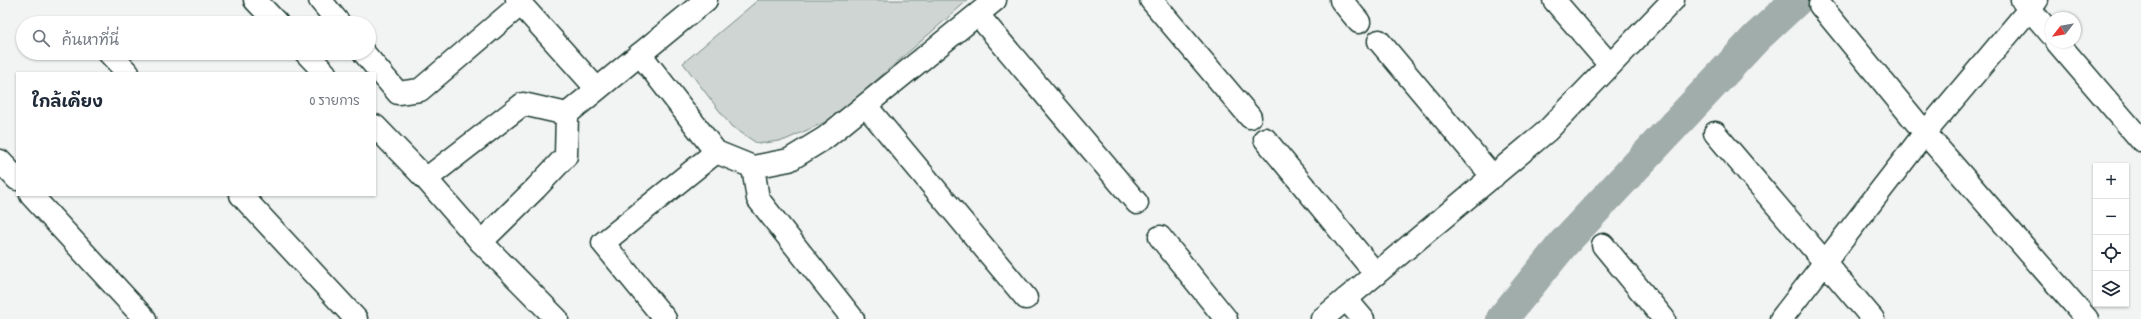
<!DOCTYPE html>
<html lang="th">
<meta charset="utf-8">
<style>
:root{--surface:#fff;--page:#f6f6f7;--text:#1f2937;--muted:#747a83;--line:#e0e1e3}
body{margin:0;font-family:"Patrick Hand","Playpen Sans Thai",sans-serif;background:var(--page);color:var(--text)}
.controls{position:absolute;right:12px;bottom:12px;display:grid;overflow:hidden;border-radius:0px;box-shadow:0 1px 3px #0004}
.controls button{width:36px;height:36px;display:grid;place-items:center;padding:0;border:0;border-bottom:1px solid var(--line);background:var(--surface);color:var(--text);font:20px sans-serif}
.compass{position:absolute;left:2045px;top:12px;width:36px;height:36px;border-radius:50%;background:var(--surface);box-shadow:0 1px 3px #0004;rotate:239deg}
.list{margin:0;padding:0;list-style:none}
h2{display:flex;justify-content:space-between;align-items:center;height:52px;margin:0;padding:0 16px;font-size:17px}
h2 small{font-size:13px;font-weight:400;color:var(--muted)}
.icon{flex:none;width:22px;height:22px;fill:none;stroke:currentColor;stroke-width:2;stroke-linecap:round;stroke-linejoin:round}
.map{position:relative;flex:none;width:2141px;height:319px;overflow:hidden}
.search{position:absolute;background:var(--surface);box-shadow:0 1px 3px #0004;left:16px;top:16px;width:360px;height:44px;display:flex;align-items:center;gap:10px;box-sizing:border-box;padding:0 14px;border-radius:22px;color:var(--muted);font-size:15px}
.panel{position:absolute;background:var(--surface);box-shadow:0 1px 3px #0004;left:16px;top:72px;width:360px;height:124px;border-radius:0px}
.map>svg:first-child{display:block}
.green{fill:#ced5d3;stroke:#768984}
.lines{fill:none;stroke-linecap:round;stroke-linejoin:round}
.canal{stroke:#a1adaa;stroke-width:32}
.minor-casing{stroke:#1f3d34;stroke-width:25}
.minor{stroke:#fff;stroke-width:22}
</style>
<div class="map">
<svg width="2141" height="319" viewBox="0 0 2141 319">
<rect width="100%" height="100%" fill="#f2f3f3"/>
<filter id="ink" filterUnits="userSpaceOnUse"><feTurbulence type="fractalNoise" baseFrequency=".025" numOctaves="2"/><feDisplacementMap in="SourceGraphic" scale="8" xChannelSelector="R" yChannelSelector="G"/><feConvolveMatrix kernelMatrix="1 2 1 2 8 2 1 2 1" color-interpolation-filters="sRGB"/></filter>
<g filter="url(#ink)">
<polygon class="green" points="758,0 968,0 832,119 785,140 758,144 731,126 683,63"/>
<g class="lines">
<polyline class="canal" points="1502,319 1563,244 1756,38 1797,0"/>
<defs>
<g id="minor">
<polyline points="255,0 277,23"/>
<polyline points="320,0 339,23"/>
<polyline points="517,0 597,89"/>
<polyline points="1151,0 1250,117"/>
<polyline points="1341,0 1359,22"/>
<polyline points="1554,0 1610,65"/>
<polyline points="2022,0 2051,34"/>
<polyline points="1820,5 1925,133 2087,319"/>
<polyline points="978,15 1137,203"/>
<polyline points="1379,41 1493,177"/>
<polyline points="2057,42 2141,140"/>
<polyline points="109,53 128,73"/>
<polyline points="306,53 325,73"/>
<polyline points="364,53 398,93 420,90 521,4"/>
<polyline points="640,54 716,152 753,167 789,160 825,138 995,0"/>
<polyline points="866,106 1026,298"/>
<polyline points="567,114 706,0"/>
<polyline points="375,126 426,179 481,242 557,319"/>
<polyline points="1715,133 1873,319"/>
<polyline points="1265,139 1376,274"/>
<polyline points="0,161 17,179"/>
<polyline points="753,167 758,199 853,319"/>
<polyline points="426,179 523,104 567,114"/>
<polyline points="31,195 145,319"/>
<polyline points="241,195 356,319"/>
<polyline points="1160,237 1226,319"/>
<polyline points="481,242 536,188 566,156 567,114"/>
<polyline points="1603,245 1664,319"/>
<polyline points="1346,299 1363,319"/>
<polyline points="665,319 603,243 716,152"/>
<polyline points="1322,319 1547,131 1673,0"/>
<polyline points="1781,319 1925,133 2037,0"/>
</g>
</defs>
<use href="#minor" class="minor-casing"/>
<use href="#minor" class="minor"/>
</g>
</g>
</svg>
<div class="controls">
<button>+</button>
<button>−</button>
<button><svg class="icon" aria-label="locate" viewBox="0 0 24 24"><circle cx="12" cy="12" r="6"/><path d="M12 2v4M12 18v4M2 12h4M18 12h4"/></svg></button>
<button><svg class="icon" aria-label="layers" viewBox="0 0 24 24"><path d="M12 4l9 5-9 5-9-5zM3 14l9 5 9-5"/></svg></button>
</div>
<svg class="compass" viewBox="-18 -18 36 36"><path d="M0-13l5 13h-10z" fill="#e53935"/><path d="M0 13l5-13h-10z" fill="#747a83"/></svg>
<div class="search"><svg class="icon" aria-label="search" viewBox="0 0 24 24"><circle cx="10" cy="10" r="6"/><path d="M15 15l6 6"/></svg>ค้นหาที่นี่</div>
<section class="panel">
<h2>ใกล้เคียง<small>0 รายการ</small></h2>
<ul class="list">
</ul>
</section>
</div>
